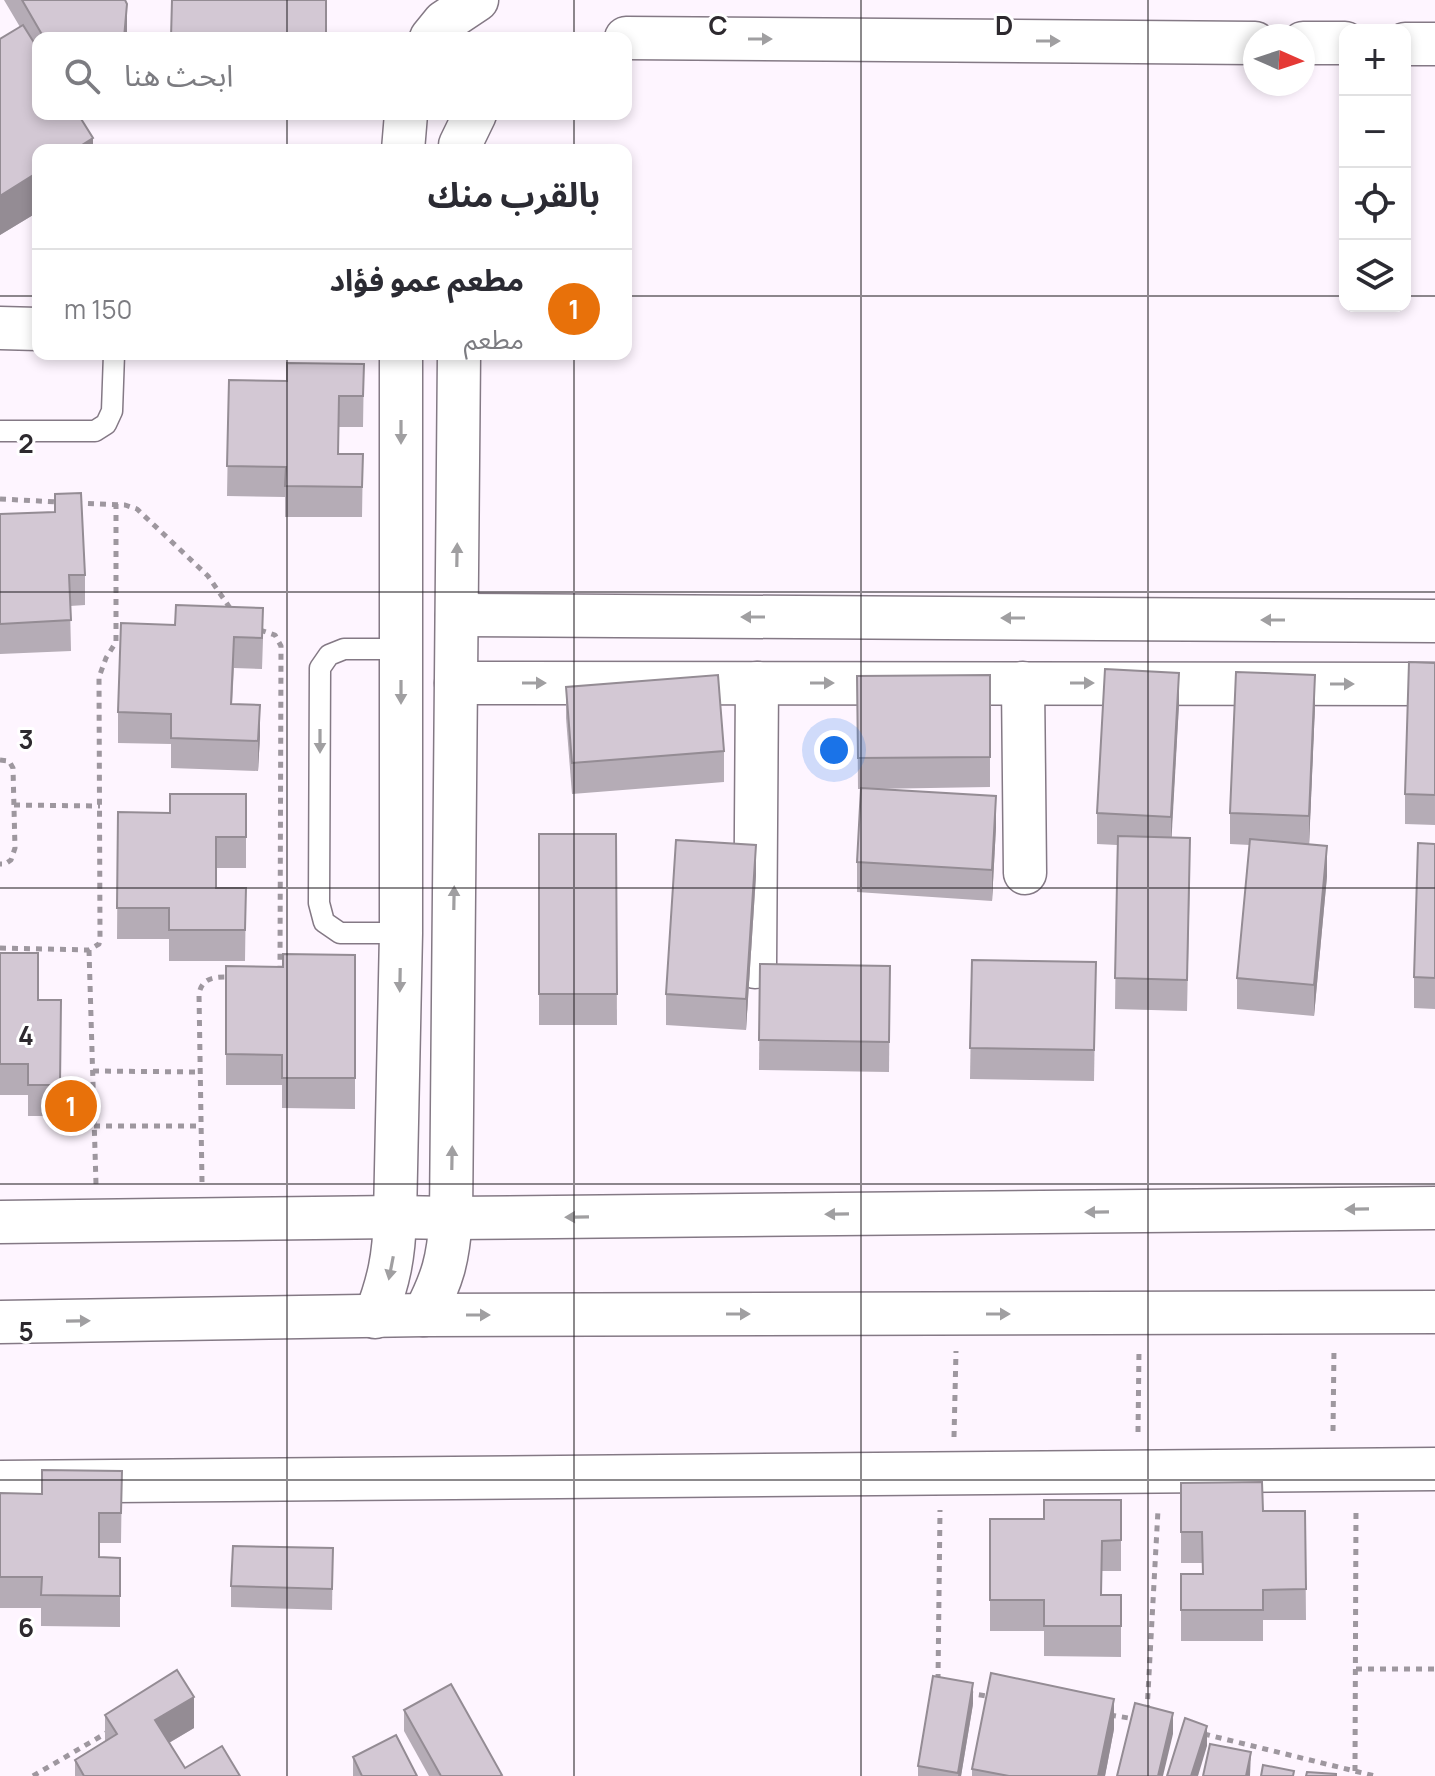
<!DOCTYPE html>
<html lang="ar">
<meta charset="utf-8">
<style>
:root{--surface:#fff;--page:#f7f7f7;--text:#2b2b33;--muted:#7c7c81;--line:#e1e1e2;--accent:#111827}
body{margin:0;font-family:Manrope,"Noto Sans Arabic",sans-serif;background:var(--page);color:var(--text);direction:rtl}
.controls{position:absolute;right:24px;top:24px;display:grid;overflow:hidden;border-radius:16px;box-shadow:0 4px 12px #0003}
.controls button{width:72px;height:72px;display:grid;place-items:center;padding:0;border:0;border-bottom:2px solid var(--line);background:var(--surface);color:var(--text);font:40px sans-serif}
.compass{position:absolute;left:1243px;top:24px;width:72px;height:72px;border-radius:50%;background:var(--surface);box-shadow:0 4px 12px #0003;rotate:93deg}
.you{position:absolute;left:834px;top:750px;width:28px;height:28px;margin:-20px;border:6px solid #fff;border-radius:50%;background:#1a73e8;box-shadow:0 0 0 12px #1a73e833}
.badge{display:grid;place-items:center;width:52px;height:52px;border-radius:50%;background:var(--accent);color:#fff;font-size:26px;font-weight:700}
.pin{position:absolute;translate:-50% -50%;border:4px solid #fff;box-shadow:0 2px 8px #0006}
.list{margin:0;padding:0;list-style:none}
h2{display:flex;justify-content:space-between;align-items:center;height:104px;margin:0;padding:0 32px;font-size:34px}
h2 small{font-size:26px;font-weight:400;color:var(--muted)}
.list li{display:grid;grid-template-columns:52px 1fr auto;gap:24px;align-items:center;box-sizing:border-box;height:112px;padding:0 32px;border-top:2px solid var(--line)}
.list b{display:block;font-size:30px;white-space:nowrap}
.list p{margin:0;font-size:26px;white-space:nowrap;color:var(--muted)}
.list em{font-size:26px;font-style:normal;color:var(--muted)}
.icon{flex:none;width:44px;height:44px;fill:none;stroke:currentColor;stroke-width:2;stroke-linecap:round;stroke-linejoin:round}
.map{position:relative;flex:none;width:1435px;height:1776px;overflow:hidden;direction:ltr}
.search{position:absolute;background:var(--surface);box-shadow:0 4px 12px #0003;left:32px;top:32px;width:600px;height:88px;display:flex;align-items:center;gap:20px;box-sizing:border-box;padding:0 28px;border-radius:16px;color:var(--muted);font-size:30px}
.panel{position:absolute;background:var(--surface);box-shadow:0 4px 12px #0003;left:32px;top:144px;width:600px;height:216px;border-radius:16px;direction:rtl}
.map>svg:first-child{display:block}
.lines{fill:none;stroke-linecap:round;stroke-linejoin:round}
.lane-casing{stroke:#847985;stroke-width:23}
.street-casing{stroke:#847985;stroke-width:45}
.path{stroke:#9e979f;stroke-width:5;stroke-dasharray:6 6;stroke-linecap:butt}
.lane{stroke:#fff;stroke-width:20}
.street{stroke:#fff;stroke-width:42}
.wall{fill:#b5acb6}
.shaded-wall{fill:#948c94}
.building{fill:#d3c8d4;stroke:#948c94;stroke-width:2}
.oneway{fill:#a09fa1}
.grid{fill:none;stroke:#2d292e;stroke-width:2;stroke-opacity:0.55}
.grid-label{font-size:26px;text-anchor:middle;font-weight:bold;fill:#2d292e;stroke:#fff;stroke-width:6;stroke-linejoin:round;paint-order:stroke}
</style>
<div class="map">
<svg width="1435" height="1776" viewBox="0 0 1435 1776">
<rect width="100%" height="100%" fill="#fef5ff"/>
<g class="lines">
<defs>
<g id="lane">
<polyline points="0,431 95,431 106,424 112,411 114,354"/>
<polyline points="401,933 340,933 324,922 319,903 320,668 329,655 344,649 401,649"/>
</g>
<g id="street">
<polyline points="431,38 444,22 477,0"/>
<polyline points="626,38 1255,43"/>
<polyline points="1303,43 1345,43"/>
<polyline points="1405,44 1435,44"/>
<polyline points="403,150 406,114"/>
<polyline points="460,150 460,145 475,114"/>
<polyline points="0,328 38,329"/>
<polyline points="457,615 1435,621"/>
<polyline points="456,683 1435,684"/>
<polyline points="1023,683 1025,873"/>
<polyline points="755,967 757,683"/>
<polyline points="0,1222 395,1217 451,1218 1435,1208"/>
<path d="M424 1315C443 1278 448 1260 451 1218L459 354"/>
<path d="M375 1317C389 1281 394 1256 395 1217L401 933V354"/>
<polyline points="0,1322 424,1315 1435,1312"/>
<polyline points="0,1482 1435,1469"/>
</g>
</defs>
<use href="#lane" class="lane-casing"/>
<use href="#street" class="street-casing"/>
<g class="path">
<polyline points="0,499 58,502"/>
<polyline points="76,503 125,505 137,509 208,576 232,611"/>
<polyline points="260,630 275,635 281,646 280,967 278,971"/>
<polyline points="0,760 9,761 13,768 15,848 11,860 5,864 0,864"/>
<polyline points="14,805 100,806"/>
<polyline points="0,948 89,950 99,944 100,938 99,677 106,658 116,642 116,504"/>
<polyline points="89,950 96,1184"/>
<polyline points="93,1071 200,1072"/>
<polyline points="94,1126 201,1126"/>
<path d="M202 1182 199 994C202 976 217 977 231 977"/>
<polyline points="1333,1431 1334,1349"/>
<polyline points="1138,1432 1139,1350"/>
<polyline points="954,1437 956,1351"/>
<polyline points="1356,1669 1435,1669"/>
<polyline points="938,1680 940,1510"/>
<polyline points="967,1693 993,1697"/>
<polyline points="1147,1711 1158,1510"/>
<polyline points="1110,1715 1135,1719"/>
<polyline points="1204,1734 1375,1776"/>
<polyline points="1355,1771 1356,1507"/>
<polyline points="33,1776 108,1732"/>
</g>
<use href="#lane" class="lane"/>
<use href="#street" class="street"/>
</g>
<g class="wall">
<polygon points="4,0 125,0 127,38 38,38 38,114 93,150 38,150 38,212 0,235 0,39 20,27"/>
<polygon points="364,364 363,427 339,427 338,454 363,454 362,517 285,517 285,497 227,496 229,380 287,381"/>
<polygon points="0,514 85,575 85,605 70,606 71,651 0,654"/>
<polygon points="176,605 263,639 262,669 234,668 232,704 260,736 258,771 171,768 171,744 118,743 118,712 175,625"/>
<polygon points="1435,663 1435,825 1405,824 1405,794"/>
<polygon points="990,675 990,787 870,789 996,827 992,901 857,892 857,862 861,789 858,789 857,676"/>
<polygon points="566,687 724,751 724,782 572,794 566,718"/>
<polygon points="1179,704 1171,838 1190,869 1187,1011 1115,1009 1117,845 1097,844 1097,813"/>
<polygon points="1315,706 1309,844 1327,876 1314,1016 1237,1009 1237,978 1250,845 1230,844 1230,813"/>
<polygon points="246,794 246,868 216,868 216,888 246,888 245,961 169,961 169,939 117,939 118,812 170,813"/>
<polygon points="539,834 616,834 617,1025 539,1025"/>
<polygon points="1435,844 1435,1009 1414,1008 1414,977"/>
<polygon points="756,875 746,1030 666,1025 666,994"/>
<polygon points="0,953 38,1000 61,1000 60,1116 28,1116 28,1095 0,1095"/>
<polygon points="355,955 355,1109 282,1108 282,1085 226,1085 226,966 283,967"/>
<polygon points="972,960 1096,962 1094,1081 970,1079"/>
<polygon points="760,964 890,966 889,1072 759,1070"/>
<polygon points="122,1471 121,1543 99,1543 99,1557 120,1558 120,1627 41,1626 41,1608 0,1608 0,1493 42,1494"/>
<polygon points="1181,1483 1263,1511 1305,1511 1306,1620 1263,1620 1263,1641 1181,1641 1181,1574 1202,1574 1202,1563 1181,1563"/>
<polygon points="1121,1500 1121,1571 1102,1571 1102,1595 1121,1595 1121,1657 1044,1656 1044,1631 990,1631 990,1519 1044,1519"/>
<polygon points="333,1548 332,1610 231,1607 231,1586"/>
<polygon points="973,1704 961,1776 918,1776 918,1766"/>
<polygon points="404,1710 502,1776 429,1776 404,1731"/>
<polygon points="105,1715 194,1728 169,1743 185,1768 240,1776 75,1776 75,1760 105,1742"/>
<polygon points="1114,1729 1105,1776 972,1776 972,1769"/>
<polygon points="353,1757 417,1776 353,1776"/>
</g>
<g class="shaded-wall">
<polygon points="127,4 127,38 124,38"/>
<polygon points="93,138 93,150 74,150"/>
<polygon points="38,172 38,212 0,235 0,196"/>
<polygon points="1179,673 1179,704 1171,848 1171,817"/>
<polygon points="1315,675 1315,706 1309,847 1309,816"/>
<polygon points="260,705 260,736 258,771 258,741"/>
<polygon points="996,796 996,827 992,901 992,870"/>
<polygon points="756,845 756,875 746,1030 746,999"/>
<polygon points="1327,846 1327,876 1314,1016 1314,985"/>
<polygon points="973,1683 973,1704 961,1776 958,1776"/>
<polygon points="194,1697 194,1728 155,1751 155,1720"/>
<polygon points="1114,1699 1114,1729 1105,1776 1098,1776"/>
<polygon points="1173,1713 1173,1734 1163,1776 1158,1776"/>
<polygon points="1207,1726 1207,1746 1198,1776 1191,1776"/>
<polygon points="1251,1752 1250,1776 1246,1776"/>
</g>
<g class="building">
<polygon points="22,0 125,0 127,4 124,38 44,38"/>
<polygon points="172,0 326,0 326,38 171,38"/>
<polygon points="23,25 38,49 38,114 78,114 93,138 74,150 38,150 38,172 0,196 0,39"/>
<polygon points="287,363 364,364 363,396 339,396 338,454 363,454 362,487 285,486 286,467 227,466 229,380 287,381"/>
<polygon points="81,493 85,575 69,575 71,620 0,624 0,514 55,512 55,494"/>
<polygon points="176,605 263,608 262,638 234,637 231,704 260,705 258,741 171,738 171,714 118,712 121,623 175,625"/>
<polygon points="1409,662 1435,663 1435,795 1405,794"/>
<polygon points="1105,669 1179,673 1171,817 1097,813"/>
<polygon points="1236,672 1315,675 1309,816 1230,813"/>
<polygon points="718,675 724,751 572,763 566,687"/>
<polygon points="990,675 990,757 858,758 857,676"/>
<polygon points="861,788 996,796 992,870 857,862"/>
<polygon points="170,794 246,794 246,837 216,837 216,888 246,888 245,930 169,930 169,908 117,908 118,812 170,813"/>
<polygon points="539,834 616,834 617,994 539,994"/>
<polygon points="1118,836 1190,838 1187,980 1115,978"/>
<polygon points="1250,839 1327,846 1314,985 1237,978"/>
<polygon points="676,840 756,845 746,999 666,994"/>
<polygon points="1418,843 1435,844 1435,978 1414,977"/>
<polygon points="0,953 38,953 38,1000 61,1000 60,1085 28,1085 28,1064 0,1064"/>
<polygon points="283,954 355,955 355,1078 282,1078 282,1055 226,1054 226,966 283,967"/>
<polygon points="972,960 1096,962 1094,1050 970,1048"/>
<polygon points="760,964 890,966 889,1042 759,1040"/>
<polygon points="42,1470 122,1471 121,1513 99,1513 99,1557 120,1558 120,1596 41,1595 42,1577 0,1577 0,1493 42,1494"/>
<polygon points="1262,1482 1263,1511 1305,1511 1306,1589 1263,1590 1263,1610 1181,1610 1181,1574 1203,1574 1202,1532 1181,1532 1181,1483"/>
<polygon points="1044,1500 1121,1500 1121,1540 1102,1541 1101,1595 1121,1595 1121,1626 1044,1626 1044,1600 990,1600 990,1519 1044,1519"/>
<polygon points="233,1546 333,1548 332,1589 231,1586"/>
<polygon points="177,1670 194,1697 155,1720 185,1768 222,1746 240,1776 84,1776 75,1760 117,1734 105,1715"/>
<polygon points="991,1673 1114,1699 1098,1776 1009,1776 972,1769"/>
<polygon points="933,1676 973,1683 958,1773 918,1766"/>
<polygon points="451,1684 502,1775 500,1776 441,1776 404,1710"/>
<polygon points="1135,1703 1173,1713 1158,1776 1117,1776"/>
<polygon points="1185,1718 1207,1726 1191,1776 1167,1776"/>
<polygon points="396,1735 417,1776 362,1776 353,1757"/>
<polygon points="1210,1744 1251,1752 1246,1776 1203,1776"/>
<polygon points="1263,1765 1294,1771 1293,1776 1261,1776"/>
<polygon points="1307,1772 1336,1774 1336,1776 1306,1776"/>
</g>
<defs><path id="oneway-solid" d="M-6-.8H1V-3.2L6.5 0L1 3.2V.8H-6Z" transform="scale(2)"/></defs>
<g class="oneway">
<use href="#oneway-solid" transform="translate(760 39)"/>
<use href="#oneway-solid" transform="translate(1048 41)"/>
<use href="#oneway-solid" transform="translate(401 432) rotate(90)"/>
<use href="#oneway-solid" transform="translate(457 555) rotate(-89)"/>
<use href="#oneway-solid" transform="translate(753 617) rotate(-180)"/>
<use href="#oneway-solid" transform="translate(1013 618) rotate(-180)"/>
<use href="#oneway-solid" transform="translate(1273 620) rotate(-180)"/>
<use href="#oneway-solid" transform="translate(534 683)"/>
<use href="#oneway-solid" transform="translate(822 683)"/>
<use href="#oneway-solid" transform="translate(1082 683)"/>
<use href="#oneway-solid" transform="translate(1342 684)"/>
<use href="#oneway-solid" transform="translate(401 692) rotate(90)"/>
<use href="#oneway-solid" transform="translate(320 741) rotate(90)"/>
<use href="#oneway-solid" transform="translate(454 898) rotate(-89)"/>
<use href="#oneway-solid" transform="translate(400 980) rotate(91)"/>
<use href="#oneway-solid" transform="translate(452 1158) rotate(-89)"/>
<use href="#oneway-solid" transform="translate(1357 1209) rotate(179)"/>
<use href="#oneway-solid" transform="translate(1097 1212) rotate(179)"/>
<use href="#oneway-solid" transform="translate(837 1214) rotate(179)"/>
<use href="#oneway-solid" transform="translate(577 1217) rotate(179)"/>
<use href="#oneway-solid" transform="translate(391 1268) rotate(101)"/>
<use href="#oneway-solid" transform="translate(738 1314)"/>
<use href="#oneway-solid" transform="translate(998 1314)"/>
<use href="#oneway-solid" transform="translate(478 1315)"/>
<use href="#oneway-solid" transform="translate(78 1321) rotate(-1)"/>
</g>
<path class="grid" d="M287 0V38M574 0V38M861 0V1776M1148 0V1776M287 114V150M574 114V150M0 296H38M626 296H1345M1405 296H1435M287 354V1776M574 354V1776M0 592H1435M0 888H1435M0 1184H1435M0 1480H1435"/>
<g class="grid-label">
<text x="718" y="35">C</text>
<text x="1004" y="35">D</text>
<text x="26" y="453">2</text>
<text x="26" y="749">3</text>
<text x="26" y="1045">4</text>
<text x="26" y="1341">5</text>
<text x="26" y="1637">6</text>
</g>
</svg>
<div class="controls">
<button>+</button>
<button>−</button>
<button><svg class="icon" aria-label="locate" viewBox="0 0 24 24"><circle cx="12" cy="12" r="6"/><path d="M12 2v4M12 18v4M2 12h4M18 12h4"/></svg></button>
<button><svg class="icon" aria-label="layers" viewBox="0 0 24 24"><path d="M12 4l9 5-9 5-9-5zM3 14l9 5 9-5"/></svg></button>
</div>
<svg class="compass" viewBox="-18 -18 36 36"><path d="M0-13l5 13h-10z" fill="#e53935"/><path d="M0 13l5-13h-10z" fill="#7c7c81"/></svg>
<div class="you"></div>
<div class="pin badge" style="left:71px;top:1106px;background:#e8710a">1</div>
<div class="search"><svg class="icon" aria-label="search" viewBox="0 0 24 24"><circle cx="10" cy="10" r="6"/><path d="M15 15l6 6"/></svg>ابحث هنا</div>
<section class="panel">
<h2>بالقرب منك<small></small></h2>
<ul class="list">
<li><span class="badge" style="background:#e8710a">1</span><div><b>مطعم عمو فؤاد</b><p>مطعم</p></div><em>150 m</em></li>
</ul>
</section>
</div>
